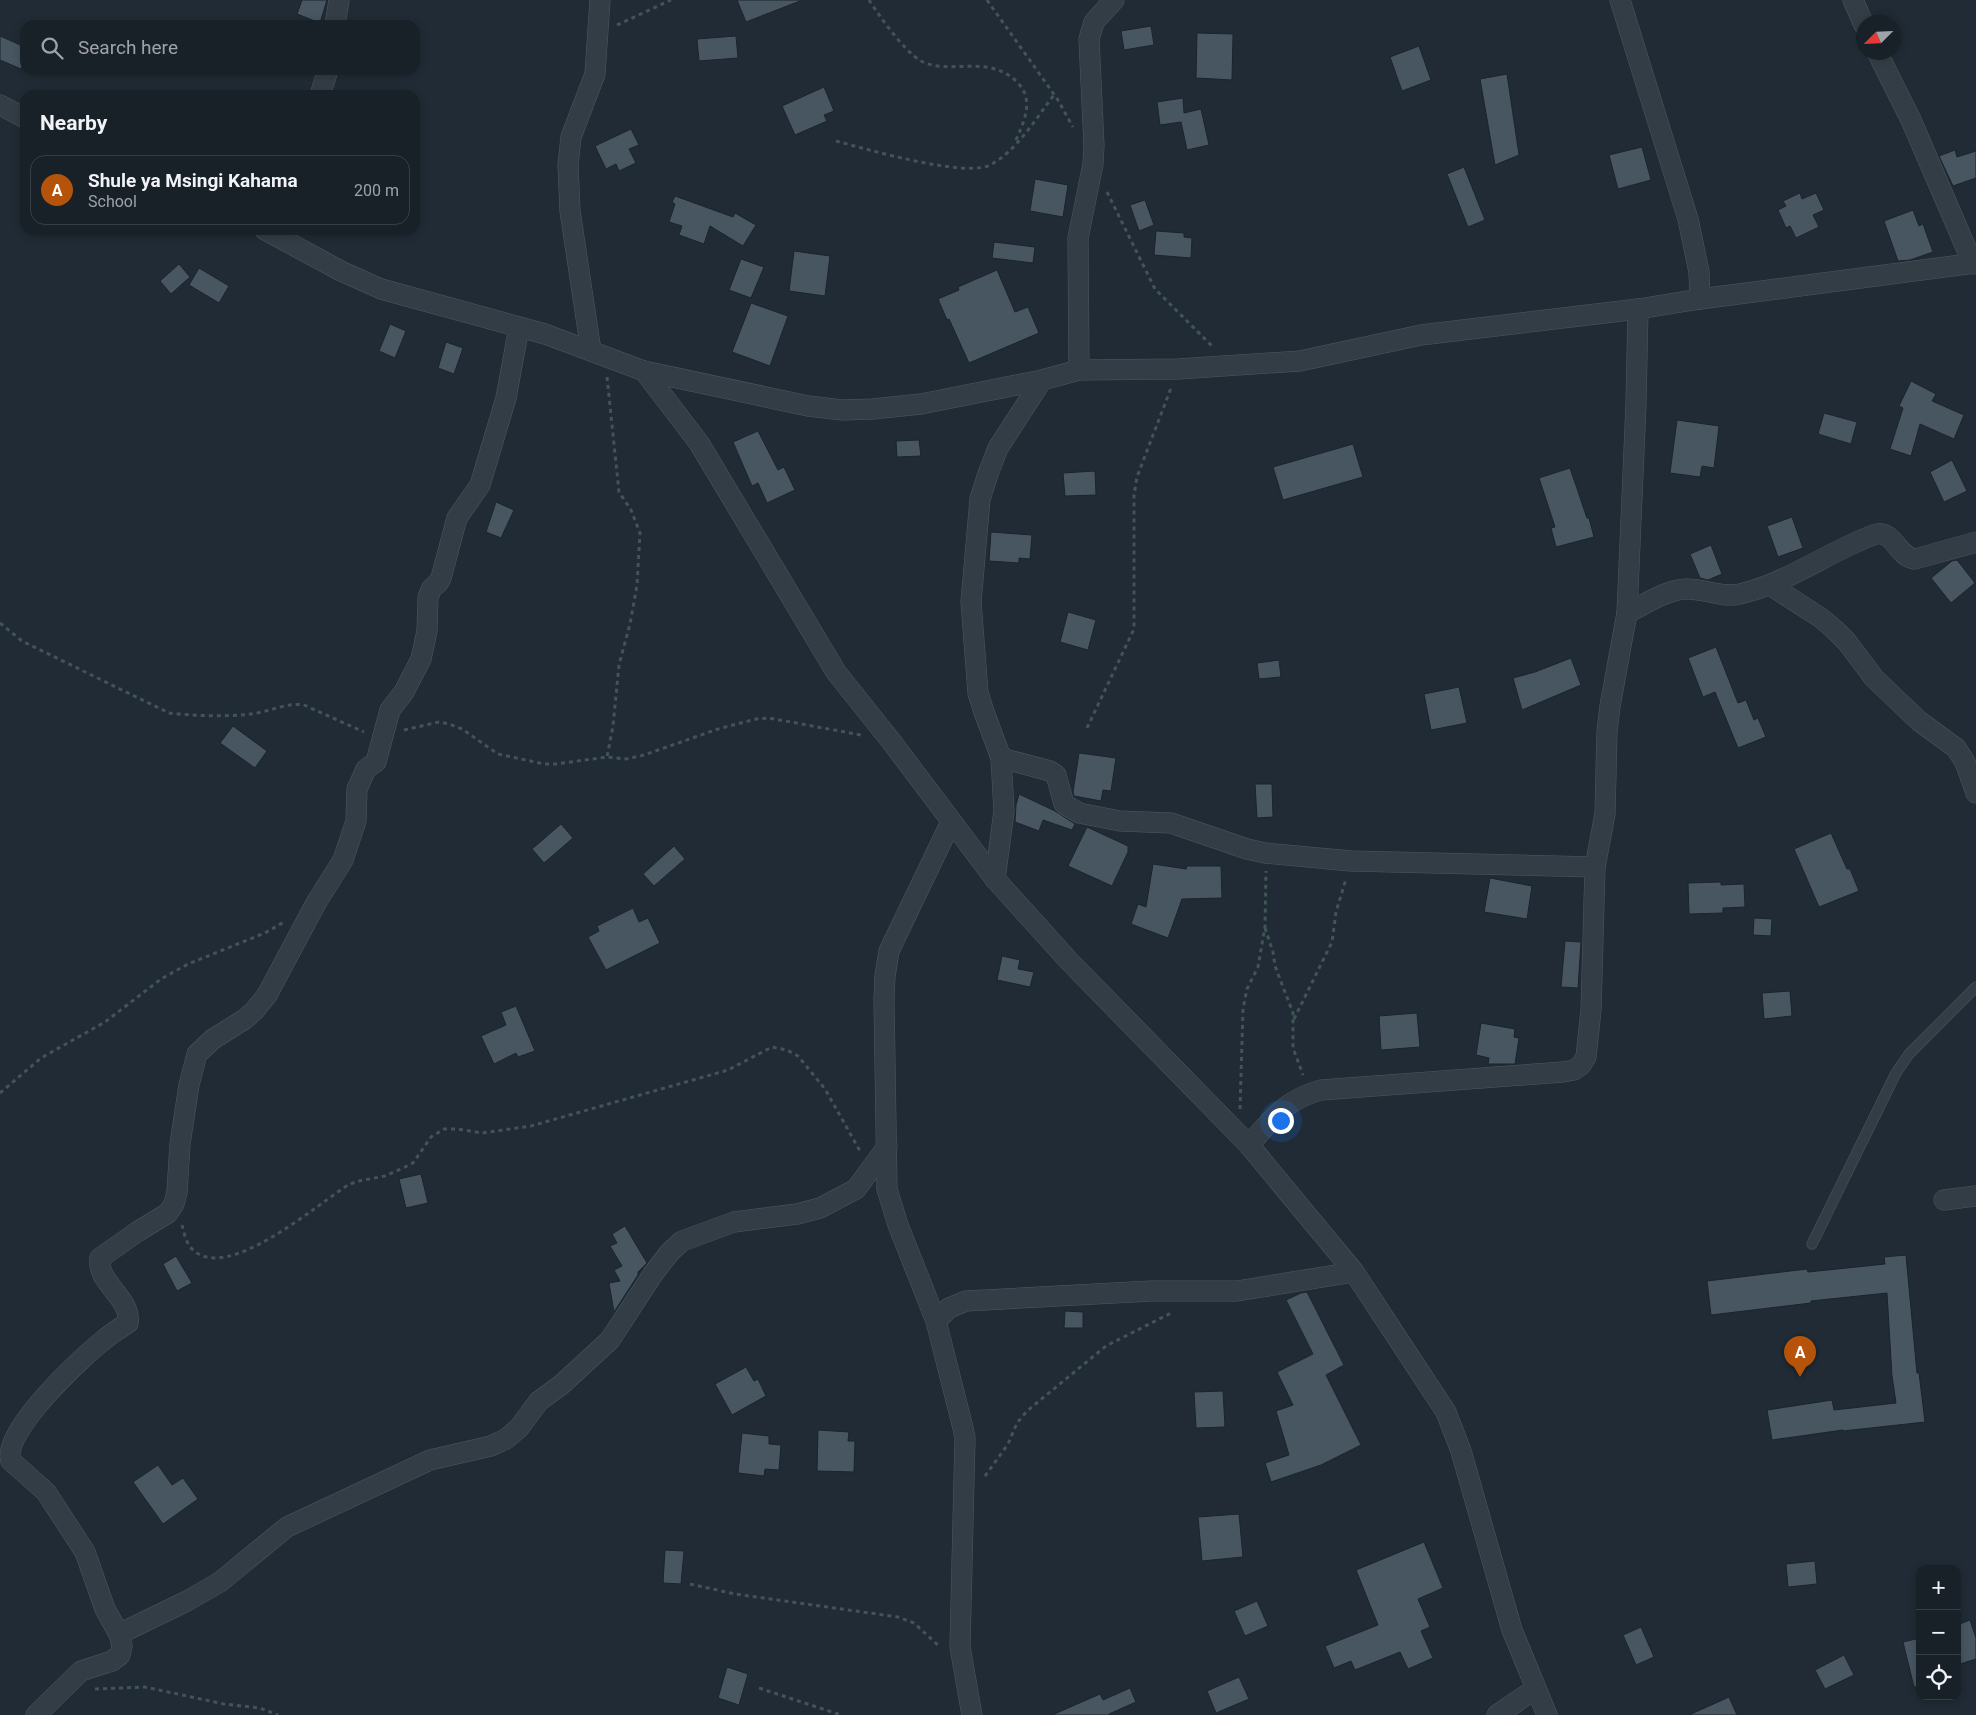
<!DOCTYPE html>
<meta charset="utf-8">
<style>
:root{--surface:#182028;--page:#212830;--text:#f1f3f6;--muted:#9fa3a8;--line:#363e45;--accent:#b45309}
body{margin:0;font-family:Roboto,sans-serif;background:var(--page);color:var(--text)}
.controls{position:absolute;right:15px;bottom:15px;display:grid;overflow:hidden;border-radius:10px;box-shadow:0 2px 8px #0003}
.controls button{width:45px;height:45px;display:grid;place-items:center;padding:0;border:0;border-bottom:1px solid var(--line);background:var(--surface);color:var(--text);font:25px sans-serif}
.compass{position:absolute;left:1856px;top:15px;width:45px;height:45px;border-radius:50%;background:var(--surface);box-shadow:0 2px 8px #0003;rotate:246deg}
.you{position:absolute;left:1280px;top:1120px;width:18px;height:18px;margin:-12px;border:4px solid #fff;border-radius:50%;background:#1a73e8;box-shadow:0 0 0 8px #1a73e833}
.badge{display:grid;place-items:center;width:32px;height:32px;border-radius:50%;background:var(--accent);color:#fff;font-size:16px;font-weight:700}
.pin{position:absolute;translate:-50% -41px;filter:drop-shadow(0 1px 2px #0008)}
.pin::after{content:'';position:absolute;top:26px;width:18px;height:15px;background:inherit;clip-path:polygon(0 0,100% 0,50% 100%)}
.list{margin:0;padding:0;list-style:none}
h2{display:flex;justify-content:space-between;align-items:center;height:65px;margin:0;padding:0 20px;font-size:21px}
h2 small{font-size:16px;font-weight:400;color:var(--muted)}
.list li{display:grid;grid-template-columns:32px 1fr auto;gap:15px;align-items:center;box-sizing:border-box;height:70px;margin:0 10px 10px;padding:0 10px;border:1px solid var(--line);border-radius:15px}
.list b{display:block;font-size:19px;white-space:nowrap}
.list p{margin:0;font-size:16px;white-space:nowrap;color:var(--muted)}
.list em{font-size:16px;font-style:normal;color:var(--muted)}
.icon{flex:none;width:28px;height:28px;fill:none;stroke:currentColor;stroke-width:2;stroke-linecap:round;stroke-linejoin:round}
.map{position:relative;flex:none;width:1976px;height:1715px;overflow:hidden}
.search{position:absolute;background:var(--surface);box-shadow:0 2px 8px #0003;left:20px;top:20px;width:400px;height:55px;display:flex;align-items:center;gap:12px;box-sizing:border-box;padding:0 18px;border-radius:15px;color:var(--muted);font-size:19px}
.panel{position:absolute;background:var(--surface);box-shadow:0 2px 8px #0003;left:20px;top:90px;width:400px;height:145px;border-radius:15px}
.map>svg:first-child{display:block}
.building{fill:#485661;stroke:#1b242c}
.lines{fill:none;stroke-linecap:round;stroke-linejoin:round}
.service-casing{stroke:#4e5861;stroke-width:11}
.minor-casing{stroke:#4e5861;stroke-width:21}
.path{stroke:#415555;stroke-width:3;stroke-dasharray:4 4;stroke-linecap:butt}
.service{stroke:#333d46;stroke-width:10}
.minor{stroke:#333d46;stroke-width:20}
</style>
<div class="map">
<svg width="1976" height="1715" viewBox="0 0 1976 1715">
<rect width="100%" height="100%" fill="#202b35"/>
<g class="building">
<polygon points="302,0 327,0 320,23 297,14"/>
<polygon points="737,0 800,0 800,1 746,22"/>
<polygon points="1151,26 1154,45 1124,50 1121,31"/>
<polygon points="1197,33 1233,34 1232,80 1196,78"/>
<polygon points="0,36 25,47 25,59 21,69 0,60"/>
<polygon points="736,36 738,58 699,61 697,39"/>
<polygon points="1419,46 1431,80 1402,91 1390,57"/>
<polygon points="1507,74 1519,155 1495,165 1480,79"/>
<polygon points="824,87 834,111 824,115 827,121 795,135 782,106"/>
<polygon points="1183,98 1184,113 1201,109 1209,145 1187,150 1181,122 1160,125 1157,102"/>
<polygon points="631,129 639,145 629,149 636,163 619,171 616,164 606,169 595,146"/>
<polygon points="1642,147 1651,180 1618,189 1609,155"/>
<polygon points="1955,150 1957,157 1976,151 1976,178 1953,186 1939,156"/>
<polygon points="1464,167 1485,220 1468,227 1447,174"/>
<polygon points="1035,179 1068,185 1063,217 1030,211"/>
<polygon points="1800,193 1802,199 1816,193 1824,210 1813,215 1819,227 1796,238 1790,226 1786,228 1778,210 1786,206 1783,201"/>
<polygon points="675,196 733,217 735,213 756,225 743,246 710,226 704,244 679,235 682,226 669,222 675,204 672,202"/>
<polygon points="1145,200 1154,225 1139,231 1130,205"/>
<polygon points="1913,210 1919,226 1923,224 1933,252 1910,260 1898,261 1884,221"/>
<polygon points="1156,231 1184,233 1184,237 1192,238 1191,258 1154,255"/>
<polygon points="994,242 1035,247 1033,263 992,258"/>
<polygon points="794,251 830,256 825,296 789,291"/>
<polygon points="741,259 764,267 751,298 729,290"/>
<polygon points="179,264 190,277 171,294 160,281"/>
<polygon points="199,268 229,286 219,303 189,285"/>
<polygon points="997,270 1015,312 1028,307 1039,333 969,363 949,319 947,320 938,299 959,290 958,287"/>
<polygon points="751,303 788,316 770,366 732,352"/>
<polygon points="390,324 406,331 395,358 379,351"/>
<polygon points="446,342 463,348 454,374 438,368"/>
<polygon points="1911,381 1936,394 1932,401 1964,415 1954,439 1920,424 1911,456 1890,449 1903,408 1899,406"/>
<polygon points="1824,413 1857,422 1851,444 1818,434"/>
<polygon points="1677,420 1719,426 1714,468 1702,466 1700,477 1670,473"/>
<polygon points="758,431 778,470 784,467 795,490 767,503 758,483 752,486 733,442"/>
<polygon points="919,440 921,456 897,457 896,441"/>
<polygon points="1353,444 1363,477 1283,500 1273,467"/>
<polygon points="1952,460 1967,491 1944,502 1930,472"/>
<polygon points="1570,468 1587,518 1589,518 1594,537 1556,547 1551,528 1555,527 1539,478"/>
<polygon points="1095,471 1096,495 1065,496 1063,473"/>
<polygon points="496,502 514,510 501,538 486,532"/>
<polygon points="1792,517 1803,548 1778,557 1767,526"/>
<polygon points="991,532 1032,535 1030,559 1019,558 1019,563 989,561"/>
<polygon points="1711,545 1722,574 1708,580 1700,578 1690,554"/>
<polygon points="1957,560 1975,583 1951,603 1931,578 1952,561"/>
<polygon points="1068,612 1096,620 1088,650 1060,642"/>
<polygon points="1716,647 1738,703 1746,700 1754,720 1758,718 1766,737 1738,748 1715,692 1703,697 1688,658"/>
<polygon points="1571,658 1581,685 1522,710 1513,678 1535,672"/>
<polygon points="1279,660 1281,677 1259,679 1257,663"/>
<polygon points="1459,687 1467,723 1431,730 1424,694"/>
<polygon points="233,726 267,751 255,768 220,743"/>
<polygon points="1079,753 1116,758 1111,791 1103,790 1101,801 1074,796 1073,792"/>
<polygon points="1255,784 1272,784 1273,817 1257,818"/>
<polygon points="1019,794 1055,811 1075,824 1072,830 1043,820 1039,831 1015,822 1016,805"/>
<polygon points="561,824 573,838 544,863 532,849"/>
<polygon points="1087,827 1128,846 1128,852 1112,886 1068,866"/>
<polygon points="1831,833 1847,869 1850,869 1859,891 1819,907 1794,849"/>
<polygon points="674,846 685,859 654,886 643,874"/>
<polygon points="1153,864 1186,869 1187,866 1221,866 1222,898 1182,899 1168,938 1131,924 1138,904 1146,907"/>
<polygon points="1490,878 1532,886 1527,919 1484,912"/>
<polygon points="1721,882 1721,885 1744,884 1745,907 1723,908 1723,913 1689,914 1688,883"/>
<polygon points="633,908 639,922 648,918 660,943 606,970 588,937 599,931 597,926"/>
<polygon points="1754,918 1772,919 1771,936 1753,935"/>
<polygon points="1565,941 1581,942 1578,988 1561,987"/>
<polygon points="1002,956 1020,960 1018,969 1034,972 1030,987 997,980"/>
<polygon points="1790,991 1792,1016 1764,1019 1762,993"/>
<polygon points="516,1006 535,1051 518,1057 516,1053 494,1064 481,1036 506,1025 501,1012"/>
<polygon points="1417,1013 1420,1047 1381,1050 1379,1016"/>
<polygon points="1481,1023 1515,1029 1514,1037 1519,1038 1515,1064 1488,1064 1489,1058 1476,1055"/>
<polygon points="421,1174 428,1203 406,1208 399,1179"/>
<polygon points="625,1226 647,1263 638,1272 638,1275 614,1312 609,1283 620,1281 614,1270 622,1266 610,1246 617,1243 612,1234"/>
<polygon points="1906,1255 1917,1373 1919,1373 1925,1422 1843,1431 1843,1430 1772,1440 1767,1410 1832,1400 1834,1410 1896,1403 1892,1376 1887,1293 1811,1301 1811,1303 1711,1315 1707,1281 1807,1269 1808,1272 1885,1264 1884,1257"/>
<polygon points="176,1256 192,1283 177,1291 163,1264"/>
<polygon points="1307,1292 1344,1365 1326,1375 1361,1445 1321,1465 1271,1482 1265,1463 1289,1455 1276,1411 1293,1405 1277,1372 1313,1354 1286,1300 1301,1293"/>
<polygon points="1065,1311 1083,1312 1083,1328 1064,1328"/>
<polygon points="746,1367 754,1381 758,1379 766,1396 732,1415 715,1384"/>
<polygon points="1223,1391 1225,1427 1196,1428 1194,1392"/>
<polygon points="818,1430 849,1432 848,1441 855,1441 854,1472 817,1471"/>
<polygon points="742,1433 769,1436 769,1444 781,1445 779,1470 765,1469 764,1476 738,1473"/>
<polygon points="158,1465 172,1485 183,1478 198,1499 163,1524 133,1482"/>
<polygon points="1239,1514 1243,1557 1202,1561 1198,1517"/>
<polygon points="1424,1542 1443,1588 1418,1599 1430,1627 1421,1631 1433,1658 1408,1669 1400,1652 1355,1670 1351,1661 1334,1668 1325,1646 1378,1625 1356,1570"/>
<polygon points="665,1550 684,1551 681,1584 663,1583"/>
<polygon points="1815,1561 1817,1584 1788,1587 1786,1564"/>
<polygon points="1257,1601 1268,1626 1245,1636 1234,1611"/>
<polygon points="1970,1620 1976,1638 1976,1659 1957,1665 1957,1625"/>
<polygon points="1641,1627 1654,1657 1636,1665 1623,1635"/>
<polygon points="1920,1638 1920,1686 1914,1687 1903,1642"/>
<polygon points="1844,1655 1854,1675 1825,1689 1815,1670"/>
<polygon points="727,1667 748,1674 739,1705 718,1698"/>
<polygon points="1239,1677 1249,1699 1216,1713 1207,1691"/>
<polygon points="1130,1688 1136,1702 1109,1714 1109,1715 1052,1715 1100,1694 1103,1700"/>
<polygon points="1729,1697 1737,1715 1689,1715"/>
</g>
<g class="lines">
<defs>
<polyline id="service" points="1812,1244 1896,1073 1909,1054 1976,987"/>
<g id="minor">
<polyline points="1620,0 1688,219 1699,272 1700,299"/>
<polyline points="1853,0 1864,25"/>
<polyline points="335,25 339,0"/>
<polyline points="1877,52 1911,120 1973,264"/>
<polyline points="320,95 328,70"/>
<polyline points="0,105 25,118"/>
<polyline points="265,230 341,271 381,289 545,334 644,371 699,443 836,672 891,741 995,879 1069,961 1249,1145 1354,1272 1446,1412 1461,1451 1512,1630 1547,1715"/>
<polyline points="591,351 570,211 568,165 571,137 595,74 600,0"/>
<polyline points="1079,370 1078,238 1093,164 1094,146 1089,39 1094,22 1114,0"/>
<polyline points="644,371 808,406 842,410 873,409 921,404 1042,380 1079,370 1178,369 1300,361 1421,335 1638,309 1700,299 1976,263"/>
<polyline points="1770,585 1821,618 1834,629 1847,642 1874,678 1919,721 1956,748 1965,762 1976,793"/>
<path d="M1627 613C1644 605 1667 589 1687 589 1705 589 1722 598 1740 594 1788 583 1829 551 1876 534 1895 531 1897 557 1915 559L1976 542"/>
<polyline points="1001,758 1050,771 1056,775 1064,804 1079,813 1120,821 1171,823 1247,849 1265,853 1351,861 1595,867"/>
<polyline points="951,822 889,951 885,976 884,1000 887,1189 898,1225 936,1321 963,1428 965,1438 960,1647 972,1715"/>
<polyline points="995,879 1004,811 1001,758 984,712 978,693 971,602 980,499 989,471 998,448 1042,380"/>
<path d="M1249 1145C1273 1118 1285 1100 1321 1090L1563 1072 1574 1070 1581 1065 1586 1057 1591 1010 1595 867 1605 814 1607 732 1610 706 1627 613 1636 404 1638 309"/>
<polyline points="1944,1200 1976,1196"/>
<polyline points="936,1321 949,1308 966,1301 1151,1291 1237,1291 1354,1272"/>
<polyline points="119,1634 187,1601 220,1582 287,1527 430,1460 491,1446 506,1439 519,1428 539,1401 561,1385 610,1340 653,1274 670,1252 682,1241 734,1222 797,1214 820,1208 856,1189 887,1147"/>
<path d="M36 1715 81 1671 112 1661 120 1655 122 1646 119 1634 105 1609 85 1552 46 1492 11 1461C0 1433 83 1356 105 1339 112 1333 120 1328 128 1323 132 1298 96 1283 100 1258L137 1232 168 1213 174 1204 177 1192 180 1144 189 1085 197 1054 213 1039 245 1019 255 1010 267 995 316 903 343 860 356 821 357 789 366 769 376 762 390 710 404 692 421 659 427 631 428 597 432 588 438 583 441 578 457 518 480 485 506 398 519 327"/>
<polyline points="1497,1715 1535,1689"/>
</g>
</defs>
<use href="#service" class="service-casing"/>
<use href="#minor" class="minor-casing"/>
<g class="path">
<path d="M869 0C880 17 904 51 921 61 950 76 988 53 1017 82 1035 100 1024 122 1015 142"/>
<polyline points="987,0 1058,100 1073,127"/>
<polyline points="617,25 671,0"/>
<path d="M836 141C866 149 965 178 990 165 1016 152 1037 117 1054 95"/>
<polyline points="1107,192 1155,289 1214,348"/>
<polyline points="607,377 619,492 631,510 640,533 637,585 630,624 619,665 613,726 607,757"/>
<path d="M0 623 22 641 169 713C194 716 226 717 251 714 269 712 287 702 304 705L364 732"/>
<polyline points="1087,728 1134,629 1134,495 1137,477 1171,388"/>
<polyline points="404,730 439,722 449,724 462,729 498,754 544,764 556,764 607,757 626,759 644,755 718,729 756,719 769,718 861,735"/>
<polyline points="1265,928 1273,952 1275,966 1293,1013 1293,1048 1303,1075"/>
<polyline points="1294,1019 1332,942 1336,912 1346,879"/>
<polyline points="0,1093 41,1058 105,1022 161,979 188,964 265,933 284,922"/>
<polyline points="1240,1109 1243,1009 1247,989 1258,967 1265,927 1266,871"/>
<path d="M182 1225C184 1233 186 1243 192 1249 227 1285 319 1202 350 1184L359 1181 385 1176 403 1168 413 1163 431 1137 444 1129H457L482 1133 531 1126 728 1070 772 1047 787 1050 798 1056 825 1089 860 1151"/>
<polyline points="985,1476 1008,1444 1017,1423 1027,1411 1106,1346 1173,1312"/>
<polyline points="690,1584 735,1594 898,1617 914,1623 940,1647"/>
<polyline points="759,1688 841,1715"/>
<polyline points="95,1689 145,1687 224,1704 260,1708 278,1715"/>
</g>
<use href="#service" class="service"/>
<use href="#minor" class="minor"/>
</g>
</svg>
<div class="controls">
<button>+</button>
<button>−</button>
<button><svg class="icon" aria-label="locate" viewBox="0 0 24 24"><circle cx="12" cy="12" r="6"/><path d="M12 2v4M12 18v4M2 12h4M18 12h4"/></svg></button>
</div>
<svg class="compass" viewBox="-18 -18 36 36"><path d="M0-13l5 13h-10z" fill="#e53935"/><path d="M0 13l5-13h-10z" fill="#9fa3a8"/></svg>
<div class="you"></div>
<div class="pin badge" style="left:1800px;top:1377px">A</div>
<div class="search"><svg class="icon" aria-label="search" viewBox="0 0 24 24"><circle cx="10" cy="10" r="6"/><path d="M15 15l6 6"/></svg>Search here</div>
<section class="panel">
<h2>Nearby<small></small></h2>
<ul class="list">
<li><span class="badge">A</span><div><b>Shule ya Msingi Kahama</b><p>School</p></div><em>200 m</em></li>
</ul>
</section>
</div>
